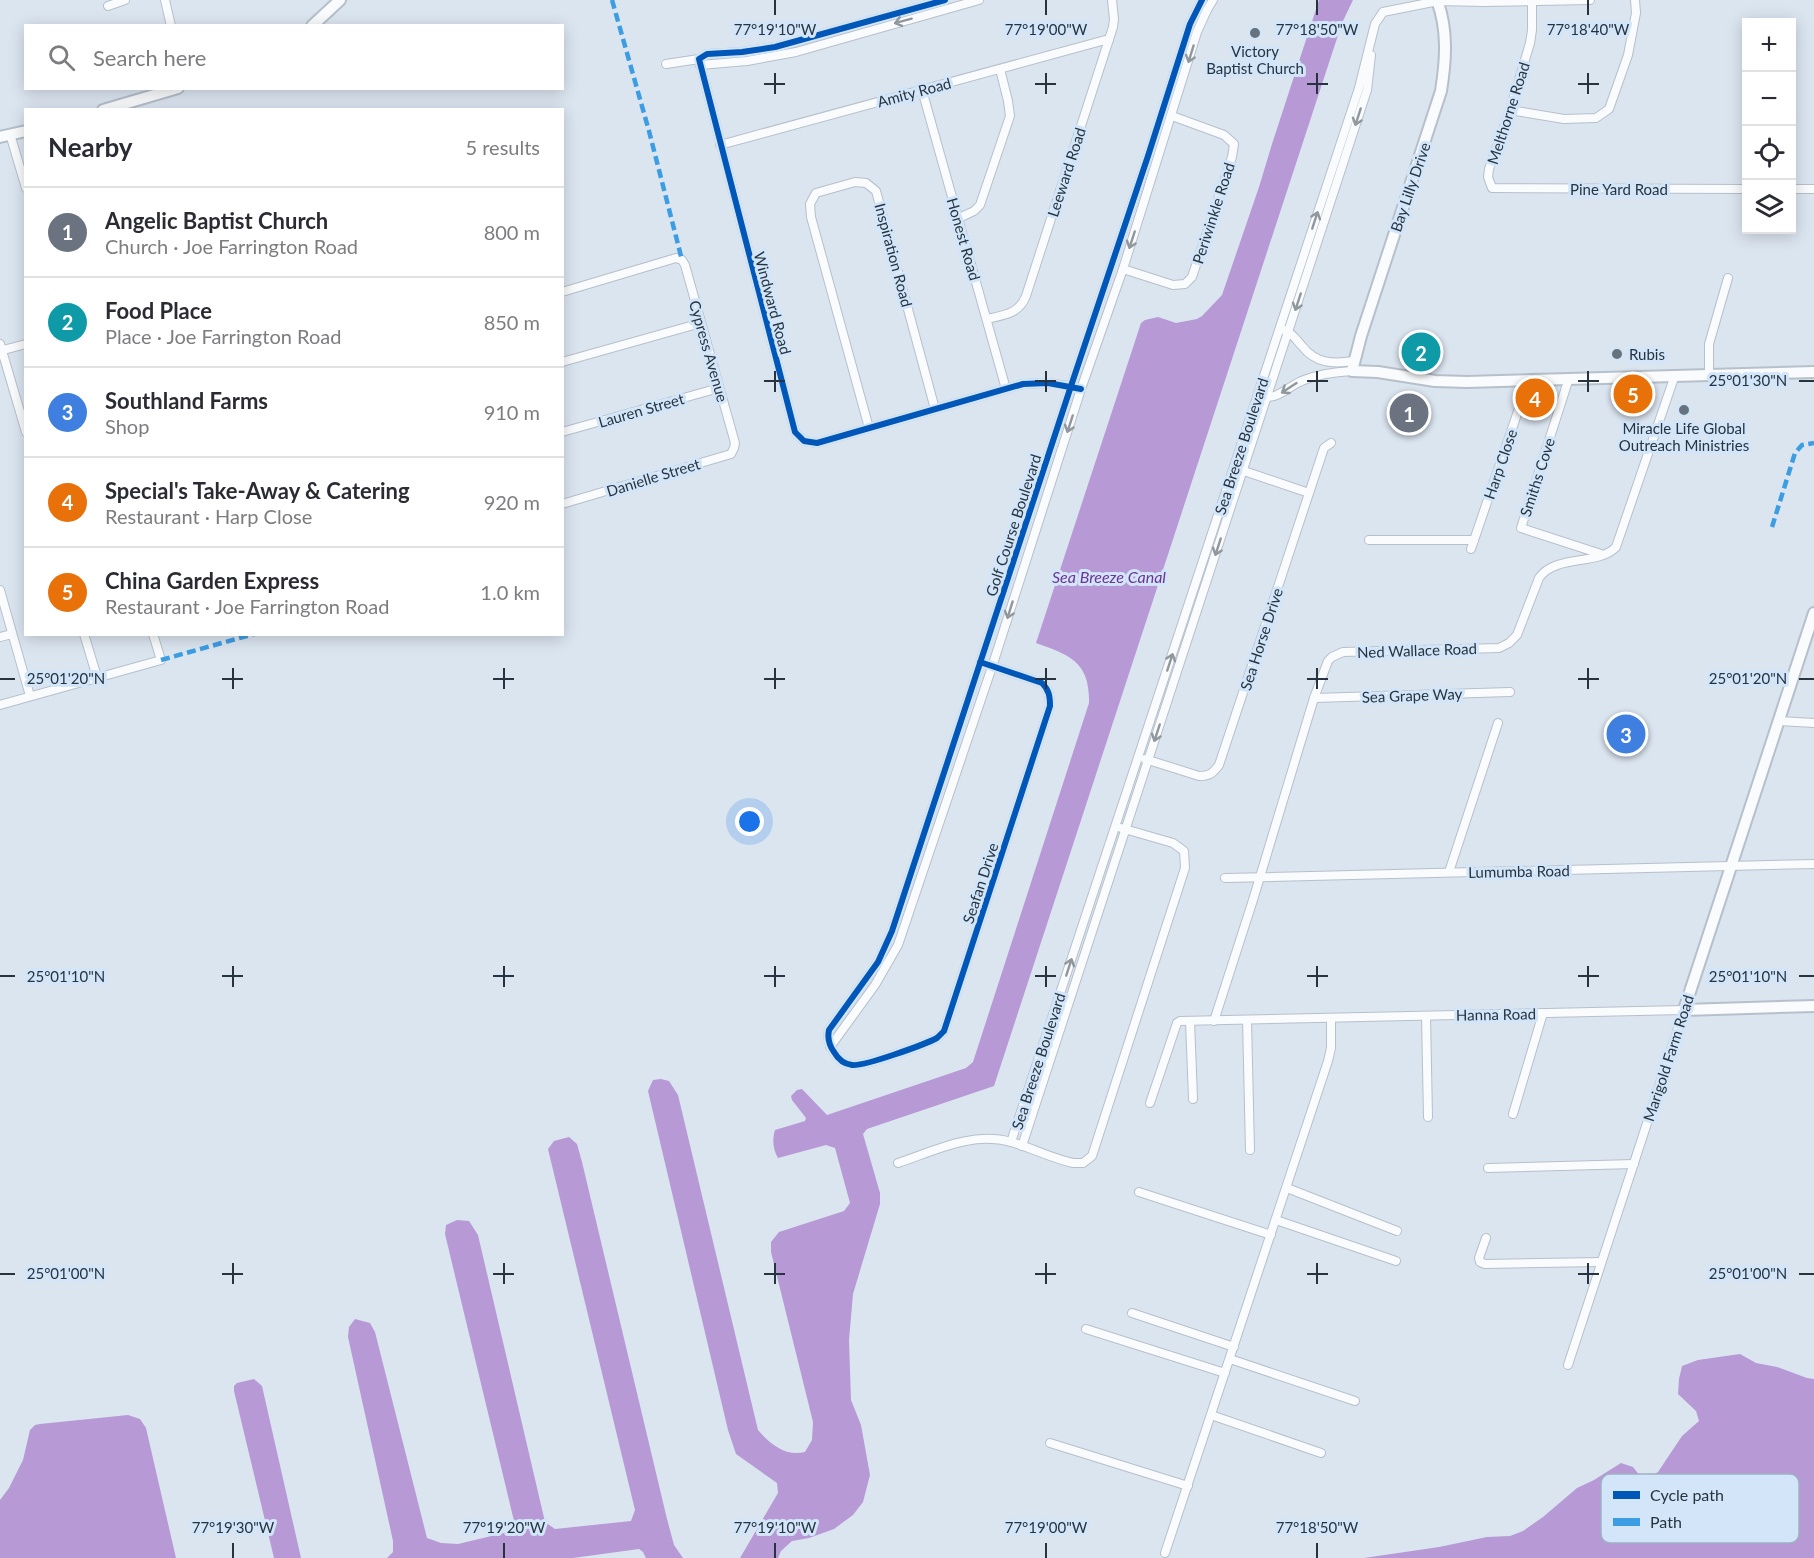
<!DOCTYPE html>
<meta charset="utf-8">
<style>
:root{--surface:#fff;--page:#f7f7f7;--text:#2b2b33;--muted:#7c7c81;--line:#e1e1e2;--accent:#d93025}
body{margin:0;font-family:Lato,sans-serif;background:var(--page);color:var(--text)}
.controls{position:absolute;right:18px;top:18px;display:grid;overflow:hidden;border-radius:0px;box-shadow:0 3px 15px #0003}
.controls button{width:54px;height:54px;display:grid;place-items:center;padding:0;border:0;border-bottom:2px solid var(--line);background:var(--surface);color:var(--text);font:30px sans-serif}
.you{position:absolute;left:750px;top:822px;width:21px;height:21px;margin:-15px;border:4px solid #fff;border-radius:50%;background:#1a73e8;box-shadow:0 0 0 9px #1a73e833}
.badge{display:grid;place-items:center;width:39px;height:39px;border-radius:50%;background:var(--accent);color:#fff;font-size:20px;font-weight:700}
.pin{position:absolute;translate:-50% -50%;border:3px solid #fff;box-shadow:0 2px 6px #0006}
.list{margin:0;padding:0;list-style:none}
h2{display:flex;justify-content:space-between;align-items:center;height:78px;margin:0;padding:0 24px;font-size:26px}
h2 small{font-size:20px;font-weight:400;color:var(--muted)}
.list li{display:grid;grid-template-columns:39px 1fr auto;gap:18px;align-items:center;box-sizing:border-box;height:90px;padding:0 24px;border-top:2px solid var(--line)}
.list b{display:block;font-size:22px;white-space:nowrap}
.list p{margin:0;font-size:20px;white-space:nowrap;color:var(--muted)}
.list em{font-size:20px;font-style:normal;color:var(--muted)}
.icon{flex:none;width:33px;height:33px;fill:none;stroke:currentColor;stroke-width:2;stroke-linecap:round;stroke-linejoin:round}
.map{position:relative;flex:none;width:1814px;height:1558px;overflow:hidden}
.search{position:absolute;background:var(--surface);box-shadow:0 3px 15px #0003;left:24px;top:24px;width:540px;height:66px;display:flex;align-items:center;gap:15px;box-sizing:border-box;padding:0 21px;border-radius:0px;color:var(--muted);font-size:22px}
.panel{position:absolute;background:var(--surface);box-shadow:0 3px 15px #0003;left:24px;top:108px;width:540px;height:528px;border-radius:0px}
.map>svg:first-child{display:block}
.water{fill:#b799d5}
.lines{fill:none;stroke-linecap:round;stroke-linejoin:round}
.street-casing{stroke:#b6c0cb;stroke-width:10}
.secondary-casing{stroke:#b6c0cb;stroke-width:14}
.street{stroke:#fafbfd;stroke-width:8}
.secondary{stroke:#fafbfd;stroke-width:10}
.quiet{stroke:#3d9de3;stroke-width:4.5;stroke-dasharray:9 4.5;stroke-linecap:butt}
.cycleway-casing{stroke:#d2e5f9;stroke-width:10}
.cycleway{stroke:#0057b8;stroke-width:6}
.oneway{stroke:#90989e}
.ticks{fill:none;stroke:#273440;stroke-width:2}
.poi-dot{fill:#66727e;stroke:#d2e5f9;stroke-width:2}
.labels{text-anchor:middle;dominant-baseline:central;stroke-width:6;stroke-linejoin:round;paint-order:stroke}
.poi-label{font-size:15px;fill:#273440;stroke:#d2e5f9}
.street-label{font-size:15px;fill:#273440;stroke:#d2e5f9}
.water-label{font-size:16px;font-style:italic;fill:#6e3294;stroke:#d2e5f9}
.key{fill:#d2e5f9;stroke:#9fb0c2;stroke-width:1.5}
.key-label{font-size:16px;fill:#273440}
.ticks-label{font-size:15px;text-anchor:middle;fill:#273440;stroke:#d2e5f9;stroke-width:6;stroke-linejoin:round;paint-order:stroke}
</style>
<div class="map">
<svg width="1814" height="1558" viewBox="0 0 1814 1558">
<rect width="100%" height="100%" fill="#dbe5f0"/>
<g class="water">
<path d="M1319 0H1353L1342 23 994 1086 867 1129 863 1134 880 1193V1204L853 1294 849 1340 851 1400 861 1425 870 1475 863 1502 853 1515 834 1529 809 1538 792 1541 781 1551 778 1558H740L778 1493 777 1483 736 1454 728 1430 648 1091 653 1080 661 1079 669 1081 678 1095 758 1430C770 1444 786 1457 805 1452L812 1440 813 1422 771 1252V1242L779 1232 844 1211 850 1203 835 1148 826 1145 778 1158C773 1149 772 1140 775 1130L805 1121 806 1118 792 1100 791 1096 797 1090 802 1089 827 1115 966 1068 973 1062 1089 703C1090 662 1070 655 1036 643L1141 323 1145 320 1158 317 1176 323 1197 319 1202 316 1222 295 1259 187 1272 144Z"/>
<polygon points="569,1137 577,1144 582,1162 667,1519 674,1545 683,1558 646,1558 643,1552 639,1549 573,1558 387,1558 393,1552 393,1541 348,1337 349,1327 355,1319 370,1323 375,1332 427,1538 441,1543 458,1544 508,1532 515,1525 445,1234 446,1225 457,1220 469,1221 478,1235 545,1522 555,1529 631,1521 635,1510 548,1149 554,1141"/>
<polygon points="1740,1354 1756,1363 1777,1367 1807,1378 1814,1379 1814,1558 1364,1558 1439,1547 1487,1537 1510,1536 1523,1531 1543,1517 1577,1488 1594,1480 1621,1463 1633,1467 1640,1476 1649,1478 1658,1472 1682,1436 1699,1421 1696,1411 1678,1394 1679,1379 1682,1366 1698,1360"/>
<polygon points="254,1379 262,1386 301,1558 274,1558 234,1391 234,1386 237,1383"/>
<polygon points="128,1415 140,1419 146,1428 176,1558 0,1558 0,1500 9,1488 23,1460 30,1430 35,1425 40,1424"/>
</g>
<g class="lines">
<defs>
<g id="street">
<polyline points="165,0 171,26"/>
<polyline points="945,0 775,47 742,52 707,54 699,59 795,432 804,441 817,443 1023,384 1048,383 1074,387"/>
<polyline points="1532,2 1532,30 1530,43 1510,110 1489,169 1488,177 1492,188 1746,189"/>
<polyline points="108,6 125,0"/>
<polyline points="666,64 699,59"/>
<polyline points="700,65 747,61 796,52 979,0"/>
<polyline points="922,90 1006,389"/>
<polyline points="1510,110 1564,119 1596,118 1609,109 1628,55 1636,13 1635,0"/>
<polyline points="10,134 26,188"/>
<polyline points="720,145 1109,39"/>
<polyline points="1792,189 1814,189"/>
<polyline points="959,218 974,211 980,205 1010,116 1008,101 1000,69"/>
<polyline points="1123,269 1173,285 1185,284 1192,277 1232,157 1234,144 1224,135 1172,116"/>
<polyline points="562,292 676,258 682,260 685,265 735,443 734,448 731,454 562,504"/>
<path d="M987 319C1004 315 1019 314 1026 296L1113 27 1114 19 1112 0"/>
<path d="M1284 330C1293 333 1296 340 1302 346 1316 364 1333 364 1354 361"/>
<polyline points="0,344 26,432"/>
<polyline points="0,351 26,344"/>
<polyline points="562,362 701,323"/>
<polyline points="1709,374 1709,344 1728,278"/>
<polyline points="1569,378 1521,528 1601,554"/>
<path d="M1265 397C1280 398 1290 385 1304 380 1319 374 1336 372 1352 371"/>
<polyline points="869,428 811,217 810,204 816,193 855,182 866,183 876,191 935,409"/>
<polyline points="562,432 719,388"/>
<polyline points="1238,469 1309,493"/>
<polyline points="1369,540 1474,540"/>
<polyline points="1471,549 1529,379"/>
<polyline points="0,590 30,696"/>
<polyline points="84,634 97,677"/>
<polyline points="0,637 12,634"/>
<path d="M980 662 1042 683C1049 690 1050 696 1050 706L944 1031C941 1034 939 1036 937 1038 926 1044 863 1067 852 1065 844 1064 838 1059 834 1052 829 1045 827 1039 829 1030L878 962 892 931 1071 386 1148 156 1190 24 1202 0"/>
<polyline points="1314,698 1510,692"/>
<polyline points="0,705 161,660 153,634"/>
<polyline points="1779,721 1814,723"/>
<path d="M1145 759 1199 776C1210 776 1213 773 1219 765L1324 448 1331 443"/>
<polyline points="1449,872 1498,723"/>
<polyline points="1225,878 1814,864"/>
<polyline points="1426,1016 1428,1117"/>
<polyline points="1247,1020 1250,1150"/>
<polyline points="1190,1021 1193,1099"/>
<path d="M1214 1021 1253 900 1314 698 1328 661 1332 657 1343 652 1499 648 1509 643 1517 635 1539 578C1555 554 1598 566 1616 547L1675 375"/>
<polyline points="830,1047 875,985 898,945 992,667 1081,389 1123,269 1197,32 1207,10 1213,0"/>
<polyline points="1150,1103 1177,1023 1180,1021 1684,1010 1568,1365"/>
<polyline points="1513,1114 1543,1013"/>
<polyline points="1011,1142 1359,88 1375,24 1383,12 1438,1 1484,2 1590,0"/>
<polyline points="1022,1146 1367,90 1371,55"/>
<path d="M898 1163C934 1151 972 1131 1011 1142 1032 1148 1051 1158 1073 1163H1083L1092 1156 1185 868 1184 851 1173 843 1121 828"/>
<polyline points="1488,1168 1634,1164"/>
<polyline points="1287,1188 1397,1231"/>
<polyline points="1139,1192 1271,1235"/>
<polyline points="1276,1220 1396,1261"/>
<polyline points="1486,1238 1479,1258 1480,1262 1485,1264 1601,1262"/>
<polyline points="1132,1313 1234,1347"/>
<polyline points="1086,1329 1225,1373"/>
<polyline points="1230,1359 1355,1401"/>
<polyline points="1211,1415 1321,1453"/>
<polyline points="1050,1443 1188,1486"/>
<polyline points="1165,1553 1328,1061 1331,1048 1331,1018"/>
</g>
<g id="secondary">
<path d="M1437 0C1448 30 1446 60 1441 91L1361 336 1352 371 1378 372 1435 381 1467 382 1814 372"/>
<polyline points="312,26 340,0"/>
<polyline points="103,110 178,88"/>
<polyline points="0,137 26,131"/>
<polyline points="1814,613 1684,1010 1814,1006"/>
</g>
</defs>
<use href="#street" class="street-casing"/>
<use href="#secondary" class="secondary-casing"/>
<use href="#street" class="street"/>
<use href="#secondary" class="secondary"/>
<g class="quiet">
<polyline points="612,0 649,131 682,260"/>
<polyline points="1772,527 1795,453 1802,445 1814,443"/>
<polyline points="161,660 254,634"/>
</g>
<defs>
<g id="cycleway">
<polyline points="945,0 775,47 742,52 707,54 699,59 795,432 804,441 817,443 1023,384 1048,383 1081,389"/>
<path d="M980 662 1042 683C1049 690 1050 696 1050 706L944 1031C941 1034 939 1036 937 1038 926 1044 863 1067 852 1065 844 1064 838 1059 834 1052 829 1045 827 1039 829 1030L878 962 892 931 1071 386 1148 156 1190 24 1202 0"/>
</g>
</defs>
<use href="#cycleway" class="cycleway-casing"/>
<use href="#cycleway" class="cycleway"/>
</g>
<defs><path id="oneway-shaft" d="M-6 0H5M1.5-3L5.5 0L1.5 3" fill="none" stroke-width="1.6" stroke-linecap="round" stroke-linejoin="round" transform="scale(1.5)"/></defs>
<g class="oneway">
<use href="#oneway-shaft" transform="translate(903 21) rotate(165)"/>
<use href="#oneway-shaft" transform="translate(1191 54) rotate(107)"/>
<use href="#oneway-shaft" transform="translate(1358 117) rotate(108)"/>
<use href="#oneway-shaft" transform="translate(1315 220) rotate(-72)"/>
<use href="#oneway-shaft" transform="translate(1132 240) rotate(108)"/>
<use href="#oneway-shaft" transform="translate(1298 302) rotate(108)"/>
<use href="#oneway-shaft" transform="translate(1289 388) rotate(147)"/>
<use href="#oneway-shaft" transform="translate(1070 424) rotate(108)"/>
<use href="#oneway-shaft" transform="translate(1218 547) rotate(108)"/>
<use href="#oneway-shaft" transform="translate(1010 610) rotate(107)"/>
<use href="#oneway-shaft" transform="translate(1170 662) rotate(-72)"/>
<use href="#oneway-shaft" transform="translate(1157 733) rotate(108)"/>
<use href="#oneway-shaft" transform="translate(1069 967) rotate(-72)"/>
</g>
<path class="ticks" d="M775 0V15M1046 0V15M1317 0V15M1588 0V15M775 73V94M1046 73V94M1317 73V94M1588 73V94M764 84H785M1035 84H1056M1307 84H1328M1578 84H1599M775 371V392M1046 371V392M1317 371V392M1588 371V392M764 381H785M1035 381H1056M1307 381H1328M1578 381H1599M1799 381H1814M233 668V689M504 668V689M775 668V689M1046 668V689M1317 668V689M1588 668V689M0 679H15M222 679H243M493 679H514M764 679H785M1035 679H1056M1307 679H1328M1578 679H1599M1799 679H1814M233 966V987M504 966V987M775 966V987M1046 966V987M1317 966V987M1588 966V987M0 976H15M222 976H243M493 976H514M764 976H785M1035 976H1056M1307 976H1328M1578 976H1599M1799 976H1814M233 1263V1284M504 1263V1284M775 1263V1284M1046 1263V1284M1317 1263V1284M1588 1263V1284M0 1274H15M222 1274H243M493 1274H514M764 1274H785M1035 1274H1056M1307 1274H1328M1578 1274H1599M1799 1274H1814M233 1543V1558M504 1543V1558M775 1543V1558M1046 1543V1558M1317 1543V1558"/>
<g class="poi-dot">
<circle cx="1255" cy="33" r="6"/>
<circle cx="1617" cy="354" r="6"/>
<circle cx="1684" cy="410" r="6"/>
</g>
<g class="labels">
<g class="poi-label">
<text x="1255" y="51">Victory<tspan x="1255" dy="17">Baptist Church</tspan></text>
<text x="1629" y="354" text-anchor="start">Rubis</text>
<text x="1684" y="428">Miracle Life Global<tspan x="1684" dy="17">Outreach Ministries</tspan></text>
</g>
<g class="street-label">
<text transform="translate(914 92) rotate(-15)">Amity Road</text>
<text transform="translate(1508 113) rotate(-72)">Melthorne Road</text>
<text transform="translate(1066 172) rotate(-72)">Leeward Road</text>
<text transform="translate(1410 187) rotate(-71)">Bay Lilly Drive</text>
<text x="1619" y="189">Pine Yard Road</text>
<text transform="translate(1213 213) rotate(-72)">Periwinkle Road</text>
<text transform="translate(964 239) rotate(74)">Honest Road</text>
<text transform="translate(894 255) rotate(75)">Inspiration Road</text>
<text transform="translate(773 303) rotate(75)">Windward Road</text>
<text transform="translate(709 351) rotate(74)">Cypress Avenue</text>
<text transform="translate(641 410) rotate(-16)">Lauren Street</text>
<text transform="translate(1241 446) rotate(-72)">Sea Breeze Boulevard</text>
<text transform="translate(1500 464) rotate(-71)">Harp Close</text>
<text transform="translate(653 477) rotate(-17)">Danielle Street</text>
<text transform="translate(1537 477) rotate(-72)">Smiths Cove</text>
<text transform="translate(1013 525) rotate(-72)">Golf Course Boulevard</text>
<text transform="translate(1261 639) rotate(-72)">Sea Horse Drive</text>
<text transform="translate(1417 650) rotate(-2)">Ned Wallace Road</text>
<text transform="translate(1412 695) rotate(-2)">Sea Grape Way</text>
<text transform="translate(1519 871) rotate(-1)">Lumumba Road</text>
<text transform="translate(980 883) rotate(-72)">Seafan Drive</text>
<text transform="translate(1496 1014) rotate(-1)">Hanna Road</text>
<text transform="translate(1668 1058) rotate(-72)">Marigold Farm Road</text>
<text transform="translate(1038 1061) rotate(-72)">Sea Breeze Boulevard</text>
</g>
<g class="water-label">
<text x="1109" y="576">Sea Breeze Canal</text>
</g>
</g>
<rect x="1601" y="1474" width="198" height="69" rx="9" class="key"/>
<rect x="1613" y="1491" width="27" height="8" fill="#0057b8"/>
<rect x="1613" y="1518" width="27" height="8" fill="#3d9de3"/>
<g class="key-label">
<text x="1650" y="1501">Cycle path</text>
<text x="1650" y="1528">Path</text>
</g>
<g class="ticks-label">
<text x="775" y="35">77°19'10"W</text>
<text x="1046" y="35">77°19'00"W</text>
<text x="1317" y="35">77°18'50"W</text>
<text x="1588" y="35">77°18'40"W</text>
<text x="1748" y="386">25°01'30"N</text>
<text x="66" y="684">25°01'20"N</text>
<text x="1748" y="684">25°01'20"N</text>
<text x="66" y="982">25°01'10"N</text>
<text x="1748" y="982">25°01'10"N</text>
<text x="66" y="1279">25°01'00"N</text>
<text x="1748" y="1279">25°01'00"N</text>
<text x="233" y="1533">77°19'30"W</text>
<text x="504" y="1533">77°19'20"W</text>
<text x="775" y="1533">77°19'10"W</text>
<text x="1046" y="1533">77°19'00"W</text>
<text x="1317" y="1533">77°18'50"W</text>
</g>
</svg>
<div class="controls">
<button>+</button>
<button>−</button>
<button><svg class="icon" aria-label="locate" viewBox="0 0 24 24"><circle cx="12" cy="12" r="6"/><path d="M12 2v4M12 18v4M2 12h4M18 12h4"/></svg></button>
<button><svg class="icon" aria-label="layers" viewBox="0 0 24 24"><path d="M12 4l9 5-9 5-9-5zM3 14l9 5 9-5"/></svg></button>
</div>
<div class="you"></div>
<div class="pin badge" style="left:1409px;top:413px;background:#6b7280">1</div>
<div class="pin badge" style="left:1421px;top:352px;background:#0f9aa8">2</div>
<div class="pin badge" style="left:1626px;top:734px;background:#3f7fe0">3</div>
<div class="pin badge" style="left:1535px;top:398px;background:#e8710a">4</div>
<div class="pin badge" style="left:1633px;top:394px;background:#e8710a">5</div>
<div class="search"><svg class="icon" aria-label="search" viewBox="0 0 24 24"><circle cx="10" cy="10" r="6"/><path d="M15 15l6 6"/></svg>Search here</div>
<section class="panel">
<h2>Nearby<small>5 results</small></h2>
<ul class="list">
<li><span class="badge" style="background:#6b7280">1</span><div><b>Angelic Baptist Church</b><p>Church · Joe Farrington Road</p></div><em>800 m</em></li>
<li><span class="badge" style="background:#0f9aa8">2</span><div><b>Food Place</b><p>Place · Joe Farrington Road</p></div><em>850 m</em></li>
<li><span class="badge" style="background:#3f7fe0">3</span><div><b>Southland Farms</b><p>Shop</p></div><em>910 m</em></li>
<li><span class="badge" style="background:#e8710a">4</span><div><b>Special's Take-Away &amp; Catering</b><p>Restaurant · Harp Close</p></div><em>920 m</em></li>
<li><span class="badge" style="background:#e8710a">5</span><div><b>China Garden Express</b><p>Restaurant · Joe Farrington Road</p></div><em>1.0 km</em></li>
</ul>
</section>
</div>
